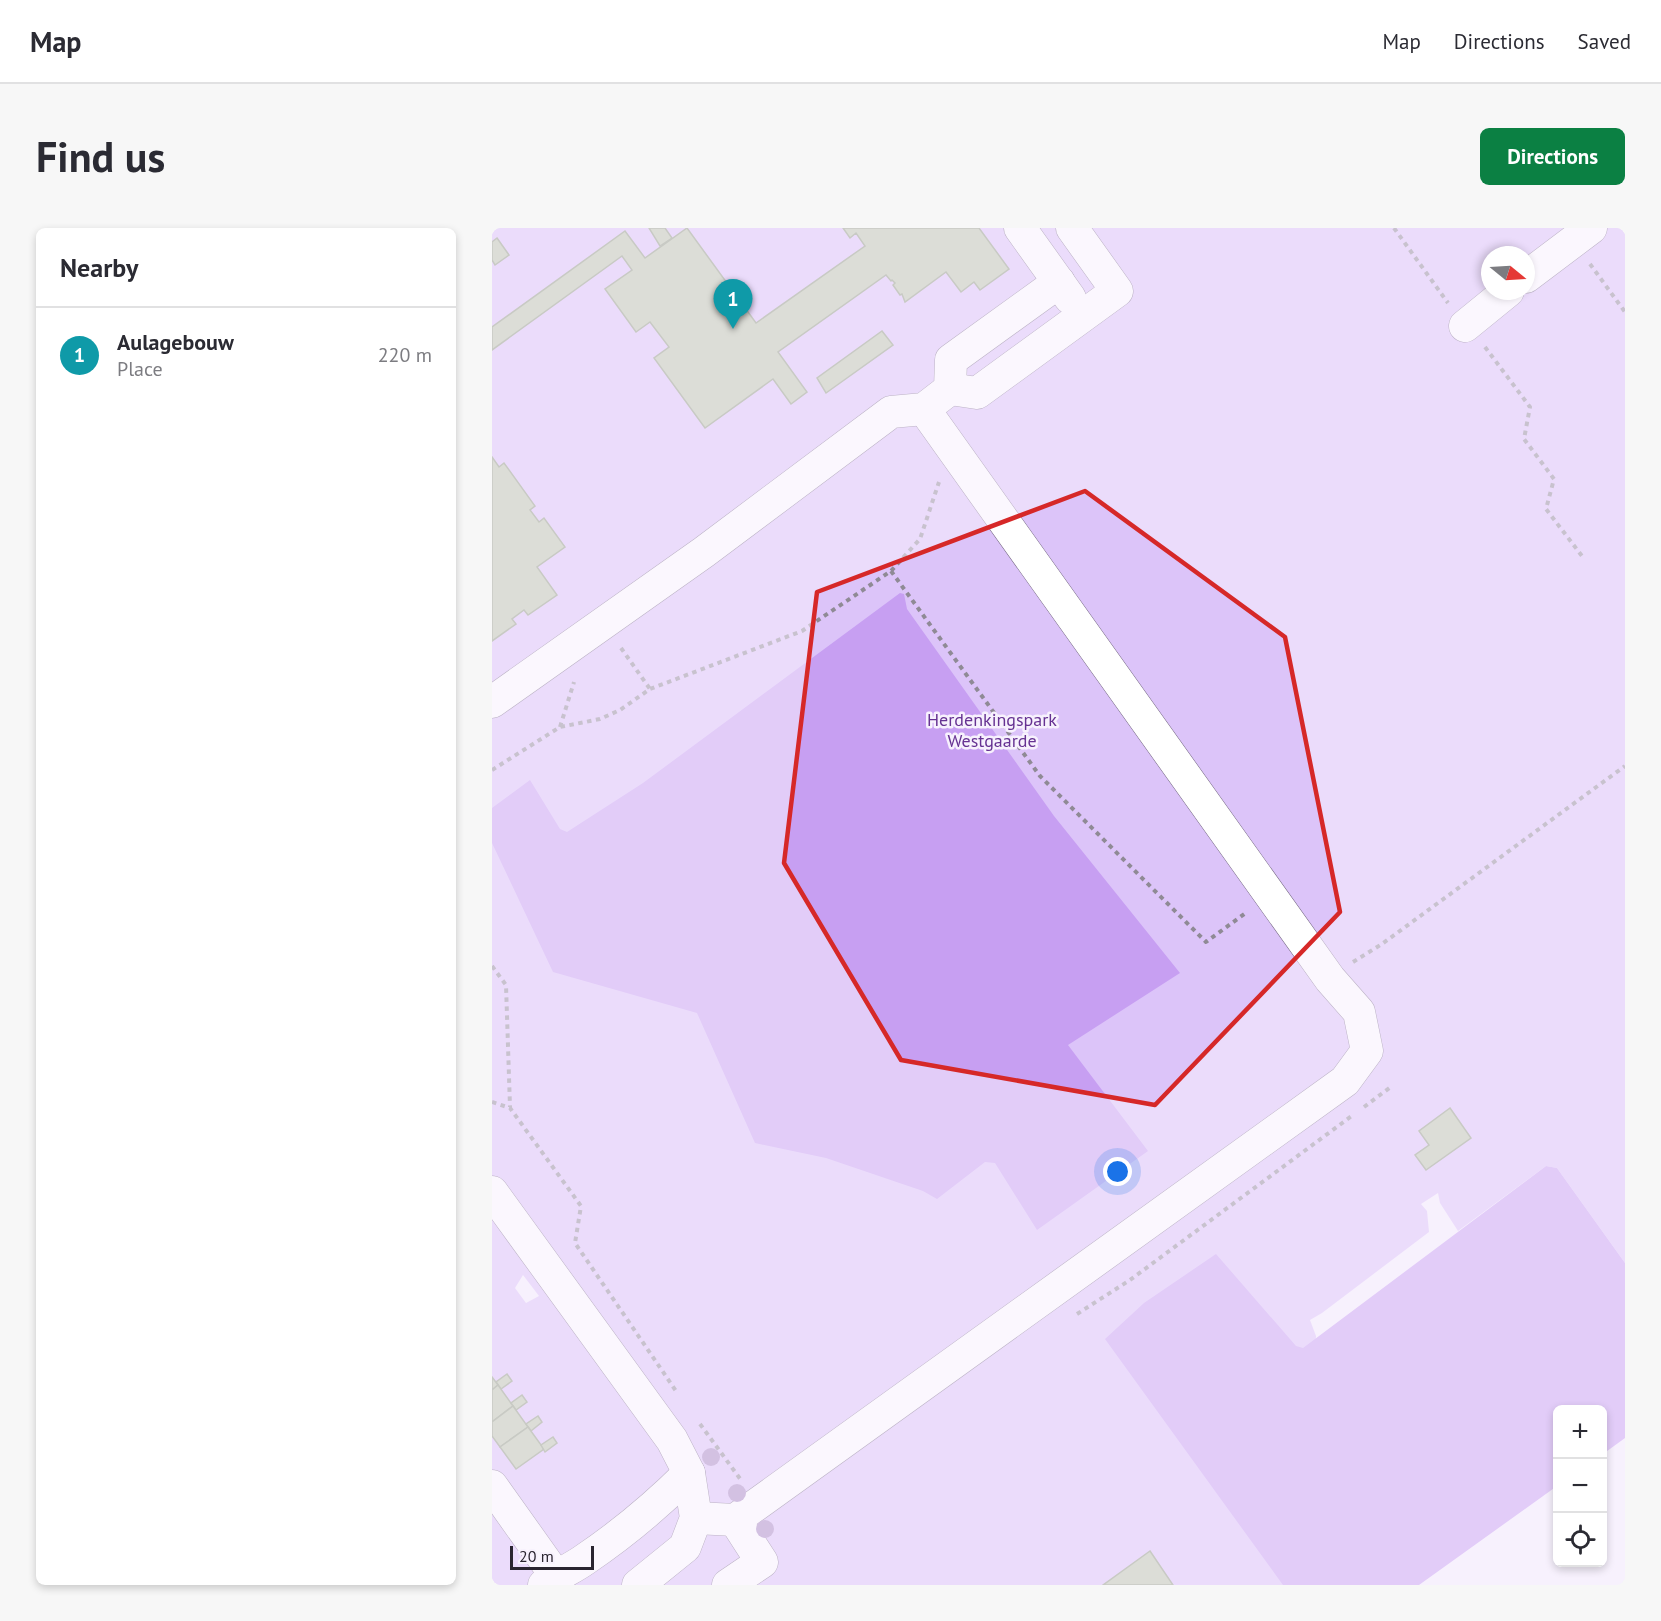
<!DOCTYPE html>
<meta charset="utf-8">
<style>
:root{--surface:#fff;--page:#f7f7f7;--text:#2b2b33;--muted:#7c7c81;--line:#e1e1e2;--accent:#0b8043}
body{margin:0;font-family:"PT Sans",sans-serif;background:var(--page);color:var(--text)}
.controls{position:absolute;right:18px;bottom:18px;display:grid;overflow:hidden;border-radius:9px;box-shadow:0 3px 9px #0003}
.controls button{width:54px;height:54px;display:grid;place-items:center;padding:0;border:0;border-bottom:2px solid var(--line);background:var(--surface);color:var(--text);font:30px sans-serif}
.compass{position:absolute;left:989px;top:18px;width:54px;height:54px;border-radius:50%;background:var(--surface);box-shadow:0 3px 9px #0003;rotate:108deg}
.scale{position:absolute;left:18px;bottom:15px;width:84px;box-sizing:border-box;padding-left:6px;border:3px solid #2a2530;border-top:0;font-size:16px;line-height:21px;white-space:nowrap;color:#2a2530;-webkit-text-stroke:4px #f7f1fd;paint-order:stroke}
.you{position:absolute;left:626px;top:944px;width:21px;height:21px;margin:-15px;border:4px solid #fff;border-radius:50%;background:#1a73e8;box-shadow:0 0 0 9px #1a73e833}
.badge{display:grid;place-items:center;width:39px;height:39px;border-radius:50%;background:var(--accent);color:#fff;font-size:20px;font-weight:700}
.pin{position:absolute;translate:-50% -50px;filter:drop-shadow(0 2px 3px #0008)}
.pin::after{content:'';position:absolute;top:32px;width:21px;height:18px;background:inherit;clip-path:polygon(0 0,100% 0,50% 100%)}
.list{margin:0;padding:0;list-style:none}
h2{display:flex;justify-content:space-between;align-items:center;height:78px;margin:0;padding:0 24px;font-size:26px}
h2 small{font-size:20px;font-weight:400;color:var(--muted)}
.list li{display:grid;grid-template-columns:39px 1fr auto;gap:18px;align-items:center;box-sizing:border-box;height:96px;padding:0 24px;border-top:2px solid var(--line)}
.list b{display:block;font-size:22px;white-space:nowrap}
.list p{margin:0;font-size:20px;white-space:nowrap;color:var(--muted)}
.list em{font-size:20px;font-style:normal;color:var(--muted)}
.icon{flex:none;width:33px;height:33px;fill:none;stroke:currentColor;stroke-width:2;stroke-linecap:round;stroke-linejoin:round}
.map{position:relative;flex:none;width:1133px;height:1357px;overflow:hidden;border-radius:9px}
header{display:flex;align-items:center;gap:36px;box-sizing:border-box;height:84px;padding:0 30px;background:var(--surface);border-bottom:2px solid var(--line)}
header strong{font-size:28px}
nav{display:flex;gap:33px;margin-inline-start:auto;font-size:21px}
.intro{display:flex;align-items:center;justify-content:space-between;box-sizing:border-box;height:144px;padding:0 36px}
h1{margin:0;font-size:42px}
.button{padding:15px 27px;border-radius:9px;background:var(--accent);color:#fff;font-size:21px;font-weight:700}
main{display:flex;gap:36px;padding:0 36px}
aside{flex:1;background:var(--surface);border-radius:9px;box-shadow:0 3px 9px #0003}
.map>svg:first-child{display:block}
.green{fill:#dcc4f9;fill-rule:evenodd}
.water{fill:#c79ff2}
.building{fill:#bac6a9;stroke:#8f9b7f;stroke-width:1.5}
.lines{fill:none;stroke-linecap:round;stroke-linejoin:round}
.minor-casing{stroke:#746882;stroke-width:33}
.path{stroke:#8f8a95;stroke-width:4;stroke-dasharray:4.5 4.5;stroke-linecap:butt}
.minor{stroke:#fff;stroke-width:32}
.tree{fill:#a788c2}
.marked{fill:none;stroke:#d62828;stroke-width:4.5;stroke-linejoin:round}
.labels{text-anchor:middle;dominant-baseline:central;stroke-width:5;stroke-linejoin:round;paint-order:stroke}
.park-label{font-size:18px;fill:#663292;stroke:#f7f1fd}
</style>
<header>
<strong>Map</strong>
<nav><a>Map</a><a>Directions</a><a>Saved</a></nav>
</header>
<div class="intro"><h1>Find us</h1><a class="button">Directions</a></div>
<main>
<aside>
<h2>Nearby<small></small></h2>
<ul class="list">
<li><span class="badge" style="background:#0f9aa8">1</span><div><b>Aulagebouw</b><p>Place</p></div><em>220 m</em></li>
</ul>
</aside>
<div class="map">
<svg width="1133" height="1357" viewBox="0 0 1133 1357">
<rect width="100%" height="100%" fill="#f7f1fd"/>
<path class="green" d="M0 0H1133V1035L1065 940 1054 938 966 1003 948 975 946 965 929 976 935 983 937 1004 830 1085 818 1092 824 1108 815 1357H0ZM998 27H1034V63H998ZM31 1047 47 1068 34 1075 23 1060Z"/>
<g class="water">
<polygon points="408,365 412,366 415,381 562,588 688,745 576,817 656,923 545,1002 503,935 493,934 445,971 431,963 334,930 263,915 205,785 61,744 0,615 0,580 38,552 68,601 75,604 151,555"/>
<polygon points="1054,938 1065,940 1133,1035 1133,1210 1111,1226 1110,1182 1066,1182 1065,1258 927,1357 791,1357 613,1111 652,1075 724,1026 804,1118 811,1120"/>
</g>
<g class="building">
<polygon points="157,0 173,0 180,10 168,18"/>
<polygon points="195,0 264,95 373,18 364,5 358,10 351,0 487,0 517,41 488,62 482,54 469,64 454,44 413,74 410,66 408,67 401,57 403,55 400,52 399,53 394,47 286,124 315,164 299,176 281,151 213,200 162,130 177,119 158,94 144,104 113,61 140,42 130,28 0,122 0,99 133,3 153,30"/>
<polygon points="5,10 17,27 3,37 0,32 0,14"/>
<polygon points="390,103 401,117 334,165 325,150"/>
<polygon points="0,229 7,239 12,235 43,278 38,282 47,294 52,290 73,319 45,339 65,367 36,387 32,382 20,391 24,396 0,413"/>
<polygon points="958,880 979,910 934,942 923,927 937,917 927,903"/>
<polygon points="15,1146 20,1153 9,1161 4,1154"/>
<polygon points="0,1149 6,1157 0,1162"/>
<polygon points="6,1157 21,1178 0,1194 0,1162"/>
<polygon points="30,1167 35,1174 24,1182 19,1175"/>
<polygon points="21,1178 36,1199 8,1219 0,1208 0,1194"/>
<polygon points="46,1188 50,1194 39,1203 34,1196"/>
<polygon points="36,1199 52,1221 24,1241 8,1219"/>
<polygon points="61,1209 65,1215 53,1224 49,1217"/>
<polygon points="658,1323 681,1357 611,1357"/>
</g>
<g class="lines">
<defs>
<g id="minor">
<polyline points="528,0 578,70"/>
<polyline points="1034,49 1099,0"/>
<polyline points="973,98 1016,63"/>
<polyline points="458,161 485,165 625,63 580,0"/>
<polyline points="0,474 212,324 399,184 432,181 458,161 459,132 567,54"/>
<polyline points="0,964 180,1212 197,1245 204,1290 193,1319 146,1357"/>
<polyline points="0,1258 64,1348"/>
<polyline points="204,1290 243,1292 853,853 875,823 867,784 838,751 432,181"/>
<path d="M52 1357C65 1347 79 1341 92 1332 129 1307 165 1277 197 1245"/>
<polyline points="236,1357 270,1334 243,1292"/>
</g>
</defs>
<use href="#minor" class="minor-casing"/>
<g class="path">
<polyline points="902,0 956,75"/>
<polyline points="1098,36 1133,84"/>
<polyline points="993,119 1038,179 1032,211 1062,251 1054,281 1090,328"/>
<polyline points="399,343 548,548 714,714 755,684"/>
<polyline points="129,420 158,461"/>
<polyline points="68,499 82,454"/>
<polyline points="0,542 68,499 108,491 128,482 158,461 310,403 399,343 428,311 447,254"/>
<polyline points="861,734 890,716 1133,538"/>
<polyline points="0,738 14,757 18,879"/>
<polyline points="0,874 18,880 89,978 83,1015 184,1163"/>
<polyline points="872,879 900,858"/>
<polyline points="585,1086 638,1052 861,887"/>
<polyline points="208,1196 249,1252"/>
</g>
<use href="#minor" class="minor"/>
</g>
<g class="tree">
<circle cx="219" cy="1229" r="9"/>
<circle cx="245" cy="1265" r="9"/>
<circle cx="273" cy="1301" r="9"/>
</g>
<path d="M0 0H1133V1357H0ZM593 263 793 409 848 684 663 877 409 832 292 635 325 364Z" fill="#f7f1fd" fill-opacity=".55" fill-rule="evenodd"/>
<path class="marked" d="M593 263 793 409 848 684 663 877 409 832 292 635 325 364Z"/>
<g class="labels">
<g class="park-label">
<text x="500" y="491">Herdenkingspark<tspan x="500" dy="21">Westgaarde</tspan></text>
</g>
</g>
</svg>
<div class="controls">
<button>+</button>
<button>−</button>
<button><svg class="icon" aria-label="locate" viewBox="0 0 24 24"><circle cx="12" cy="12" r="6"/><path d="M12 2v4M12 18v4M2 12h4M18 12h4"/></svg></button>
</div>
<svg class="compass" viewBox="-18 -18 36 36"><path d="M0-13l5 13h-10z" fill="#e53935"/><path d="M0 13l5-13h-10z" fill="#7c7c81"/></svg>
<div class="scale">20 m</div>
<div class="you"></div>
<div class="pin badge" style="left:241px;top:101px;background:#0f9aa8">1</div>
</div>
</main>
